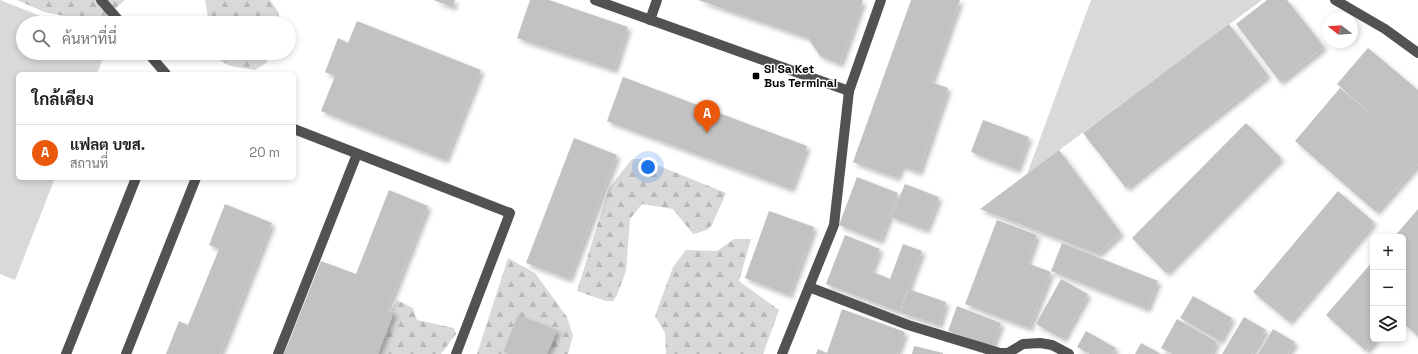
<!DOCTYPE html>
<html lang="th">
<meta charset="utf-8">
<style>
:root{--surface:#fff;--page:#f2f2f2;--text:#202124;--muted:#757577;--line:#e0e0e0;--accent:#ea580c}
body{margin:0;font-family:"Space Grotesk",Sarabun,sans-serif;background:var(--page);color:var(--text)}
.controls{position:absolute;right:12px;bottom:12px;display:grid;overflow:hidden;border-radius:6px;box-shadow:0 2px 6px #0003}
.controls button{width:36px;height:36px;display:grid;place-items:center;padding:0;border:0;border-bottom:1px solid var(--line);background:var(--surface);color:var(--text);font:20px sans-serif}
.compass{position:absolute;left:1322px;top:12px;width:36px;height:36px;border-radius:50%;background:var(--surface);box-shadow:0 2px 6px #0003;rotate:287deg}
.you{position:absolute;left:648px;top:167px;width:14px;height:14px;margin:-10px;border:3px solid #fff;border-radius:50%;background:#1a73e8;box-shadow:0 0 0 6px #1a73e833}
.badge{display:grid;place-items:center;width:26px;height:26px;border-radius:50%;background:var(--accent);color:#fff;font-size:13px;font-weight:700}
.pin{position:absolute;translate:-50% -33px;filter:drop-shadow(0 1px 2px #0008)}
.pin::after{content:'';position:absolute;top:21px;width:14px;height:12px;background:inherit;clip-path:polygon(0 0,100% 0,50% 100%)}
.list{margin:0;padding:0;list-style:none}
h2{display:flex;justify-content:space-between;align-items:center;height:52px;margin:0;padding:0 16px;font-size:17px}
h2 small{font-size:13px;font-weight:400;color:var(--muted)}
.list li{display:grid;grid-template-columns:26px 1fr auto;gap:12px;align-items:center;box-sizing:border-box;height:56px;padding:0 16px;border-top:1px solid var(--line)}
.list b{display:block;font-size:15px;white-space:nowrap}
.list p{margin:0;font-size:13px;white-space:nowrap;color:var(--muted)}
.list em{font-size:13px;font-style:normal;color:var(--muted)}
.icon{flex:none;width:22px;height:22px;fill:none;stroke:currentColor;stroke-width:2;stroke-linecap:round;stroke-linejoin:round}
.map{position:relative;flex:none;width:1418px;height:354px;overflow:hidden}
.search{position:absolute;background:var(--surface);box-shadow:0 2px 6px #0003;left:16px;top:16px;width:280px;height:44px;display:flex;align-items:center;gap:10px;box-sizing:border-box;padding:0 14px;border-radius:22px;color:var(--muted);font-size:15px}
.panel{position:absolute;background:var(--surface);box-shadow:0 2px 6px #0003;left:16px;top:72px;width:280px;height:108px;border-radius:6px}
.map>svg:first-child{display:block}
.green{fill:#d9d9d9}
.forest{fill:url(#forest-firs)}
.building{fill:#c2c2c2;filter:url(#shadow)}
.lines{fill:none;stroke-linecap:round;stroke-linejoin:round}
.minor{stroke:#525252;stroke-width:10}
.poi-dot{fill:#000;stroke:#fff;stroke-width:1.5}
.labels{text-anchor:middle;dominant-baseline:central;stroke-width:3;stroke-linejoin:round;paint-order:stroke}
.poi-label{font-size:12px;font-weight:bold;fill:#000;stroke:#fff;text-anchor:start}
</style>
<div class="map">
<svg width="1418" height="354" viewBox="0 0 1418 354">
<defs>
<pattern id="forest-firs" width="22" height="20" patternUnits="userSpaceOnUse"><rect width="22" height="20" fill="#d9d9d9"/><path d="M5 1l3.5 6h-7zM16 11l3.5 6h-7z" fill="#b8b8b8"/></pattern>
<filter id="shadow"><feDropShadow dx="3.5" dy="3.5" stdDeviation="2" flood-color="#0004"/></filter>
</defs>
<rect width="100%" height="100%" fill="#fff"/>
<g class="green">
<polygon points="0,0 58,23 23,23 23,53 105,53 97,74 18,74 18,178 55,178 15,280 0,274"/>
<polygon points="1091,0 1262,0 1027,174"/>
</g>
<g class="forest">
<polygon points="17,0 125,0 99,23 44,12"/>
<polygon points="205,0 270,0 279,13 277,23 209,23"/>
<polygon points="215,53 270,53 266,63 255,70 230,66 219,60"/>
<polygon points="632,159 642,159 726,193 712,225 707,230 693,234 673,209 642,204 630,219 626,271 617,295 613,301 606,301 577,291 609,188"/>
<polygon points="734,239 751,239 739,281 779,310 763,354 666,354 665,333 655,316 673,267 686,250 717,251"/>
<polygon points="508,258 535,273 567,317 573,336 568,354 477,354"/>
<polygon points="397,300 413,308 417,320 454,328 456,334 441,354 370,354"/>
</g>
<g class="building">
<polygon points="433,0 455,0 453,7"/>
<polygon points="530,0 549,0 628,27 614,70 517,38"/>
<polygon points="698,0 863,0 840,64 820,56 808,38"/>
<polygon points="911,0 960,0 931,82 948,88 919,172 901,166 897,178 853,162"/>
<polygon points="1267,0 1287,0 1324,47 1280,82 1236,24"/>
<polygon points="357,21 481,70 445,160 321,111 335,76 325,72 338,38 348,43"/>
<polygon points="1229,24 1268,75 1126,188 1083,133"/>
<polygon points="1368,48 1418,90 1418,164 1376,212 1295,141 1340,88 1384,125 1337,84"/>
<polygon points="623,77 807,146 791,189 607,121"/>
<polygon points="983,120 1029,137 1017,170 971,152"/>
<polygon points="1246,123 1281,158 1166,273 1132,238"/>
<polygon points="574,138 617,155 569,279 526,263"/>
<polygon points="1059,150 1121,233 1098,254 980,209"/>
<polygon points="857,177 898,193 880,241 839,225"/>
<polygon points="905,184 939,197 926,230 891,217"/>
<polygon points="389,190 428,206 387,310 394,312 378,354 284,354 321,261 356,274"/>
<polygon points="1338,191 1374,222 1289,322 1253,292"/>
<polygon points="225,204 272,223 220,354 166,354 179,321 188,325 219,249 209,245"/>
<polygon points="1418,209 1418,336 1403,323 1403,237 1394,237"/>
<polygon points="769,211 814,227 789,295 745,278"/>
<polygon points="997,220 1037,235 1027,263 1051,272 1029,328 965,304"/>
<polygon points="845,235 880,249 871,271 890,279 903,244 922,251 899,312 826,284"/>
<polygon points="1062,243 1158,281 1147,309 1051,271"/>
<polygon points="1373,261 1373,339 1376,339 1366,351 1326,315"/>
<polygon points="1061,279 1088,294 1063,339 1036,324"/>
<polygon points="908,289 946,302 939,325 901,313"/>
<polygon points="1193,296 1232,318 1220,341 1180,318"/>
<polygon points="957,306 1001,323 992,347 948,331"/>
<polygon points="842,309 905,332 897,354 816,354 818,349 827,353"/>
<polygon points="518,315 557,330 547,354 509,354 503,352"/>
<polygon points="1244,317 1266,330 1252,354 1222,354"/>
<polygon points="1177,319 1217,342 1211,354 1172,354 1161,348"/>
<polygon points="1273,329 1295,342 1288,354 1258,354"/>
<polygon points="1086,331 1116,348 1113,354 1090,354 1077,347"/>
<polygon points="1141,343 1161,354 1135,354"/>
<polygon points="914,346 943,353 943,354 912,354"/>
</g>
<g class="lines">
<g class="minor">
<polyline points="101,0 121,23"/>
<polyline points="595,0 849,91"/>
<polyline points="1335,0 1385,29 1418,53"/>
<polyline points="650,20 657,0"/>
<polyline points="148,53 166,74"/>
<polyline points="294,129 510,213 456,354"/>
<polyline points="809,287 908,325 1000,353 1008,353 1023,344 1040,343 1052,345 1069,354"/>
<polyline points="66,354 136,178"/>
<polyline points="126,354 196,178"/>
<polyline points="278,354 357,154"/>
<polyline points="782,354 834,225 849,91 881,0"/>
</g>
</g>
<rect class="poi-dot" x="752" y="72" width="8" height="8" rx="2"/>
<g class="labels">
<g class="poi-label">
<text x="764" y="69">Si Sa Ket<tspan x="764" dy="14">Bus Terminal</tspan></text>
</g>
</g>
</svg>
<div class="controls">
<button>+</button>
<button>−</button>
<button><svg class="icon" aria-label="layers" viewBox="0 0 24 24"><path d="M12 4l9 5-9 5-9-5zM3 14l9 5 9-5"/></svg></button>
</div>
<svg class="compass" viewBox="-18 -18 36 36"><path d="M0-13l5 13h-10z" fill="#e53935"/><path d="M0 13l5-13h-10z" fill="#757577"/></svg>
<div class="you"></div>
<div class="pin badge" style="left:707px;top:133px">A</div>
<div class="search"><svg class="icon" aria-label="search" viewBox="0 0 24 24"><circle cx="10" cy="10" r="6"/><path d="M15 15l6 6"/></svg>ค้นหาที่นี่</div>
<section class="panel">
<h2>ใกล้เคียง<small></small></h2>
<ul class="list">
<li><span class="badge">A</span><div><b>แฟลต บขส.</b><p>สถานที่</p></div><em>20 m</em></li>
</ul>
</section>
</div>
